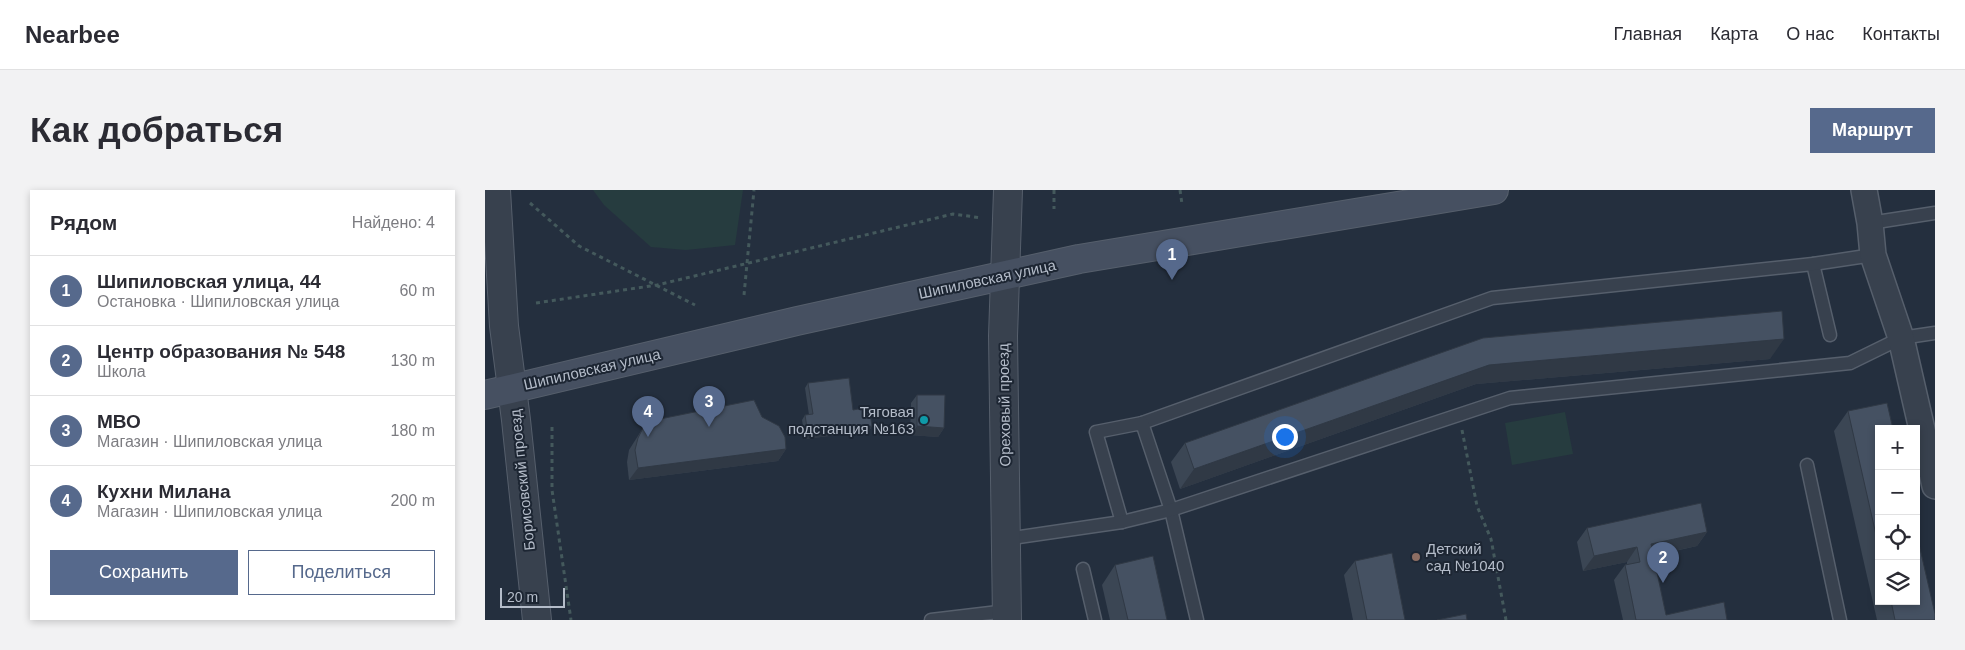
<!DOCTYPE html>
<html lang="ru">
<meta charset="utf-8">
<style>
:root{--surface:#fff;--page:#f2f2f3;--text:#2b2b33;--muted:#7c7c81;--line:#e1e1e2;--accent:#56698c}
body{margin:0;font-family:Arial,sans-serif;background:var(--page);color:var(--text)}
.controls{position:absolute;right:15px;bottom:15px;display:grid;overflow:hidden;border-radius:0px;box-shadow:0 2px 8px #0003}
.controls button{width:45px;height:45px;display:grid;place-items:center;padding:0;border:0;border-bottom:1px solid var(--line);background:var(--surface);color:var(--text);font:25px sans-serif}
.scale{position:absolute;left:15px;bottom:12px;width:65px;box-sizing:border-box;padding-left:5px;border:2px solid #b4bcc9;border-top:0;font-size:14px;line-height:18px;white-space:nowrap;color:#b4bcc9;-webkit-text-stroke:4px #1d2633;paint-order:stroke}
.you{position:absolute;left:799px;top:246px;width:18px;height:18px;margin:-12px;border:4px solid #fff;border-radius:50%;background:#1a73e8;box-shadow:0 0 0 8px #1a73e833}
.badge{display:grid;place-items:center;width:32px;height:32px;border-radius:50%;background:var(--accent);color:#fff;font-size:16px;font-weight:700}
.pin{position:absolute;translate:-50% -41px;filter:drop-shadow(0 1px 2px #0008)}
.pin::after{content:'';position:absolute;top:26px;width:18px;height:15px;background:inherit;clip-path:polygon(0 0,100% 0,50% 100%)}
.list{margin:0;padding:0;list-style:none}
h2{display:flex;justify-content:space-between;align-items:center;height:65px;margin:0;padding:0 20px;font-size:21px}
h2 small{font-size:16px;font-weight:400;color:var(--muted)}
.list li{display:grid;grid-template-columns:32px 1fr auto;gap:15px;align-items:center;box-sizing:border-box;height:70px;padding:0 20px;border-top:1px solid var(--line)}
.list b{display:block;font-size:19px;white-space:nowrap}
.list p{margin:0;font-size:16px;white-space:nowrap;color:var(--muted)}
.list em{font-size:16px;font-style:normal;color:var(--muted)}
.actions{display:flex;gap:10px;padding:15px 20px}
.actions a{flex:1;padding:11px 0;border:1px solid var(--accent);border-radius:0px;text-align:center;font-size:18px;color:var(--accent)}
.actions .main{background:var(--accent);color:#fff}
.icon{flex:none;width:28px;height:28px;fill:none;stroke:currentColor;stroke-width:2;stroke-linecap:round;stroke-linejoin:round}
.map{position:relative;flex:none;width:1450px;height:430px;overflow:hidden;border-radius:0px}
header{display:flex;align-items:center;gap:30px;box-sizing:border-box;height:70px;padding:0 25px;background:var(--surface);border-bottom:1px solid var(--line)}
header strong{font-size:24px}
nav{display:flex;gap:28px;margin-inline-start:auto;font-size:18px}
.intro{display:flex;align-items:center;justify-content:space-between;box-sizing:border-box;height:120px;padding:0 30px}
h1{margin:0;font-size:35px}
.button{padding:12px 22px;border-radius:0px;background:var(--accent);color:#fff;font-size:18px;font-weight:700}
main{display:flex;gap:30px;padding:0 30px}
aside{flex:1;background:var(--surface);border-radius:0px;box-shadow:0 2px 8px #0003}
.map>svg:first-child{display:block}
.green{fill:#263c3f}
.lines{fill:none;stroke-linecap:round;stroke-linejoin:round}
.service-casing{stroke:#565f6c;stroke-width:15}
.minor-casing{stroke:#565f6c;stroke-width:28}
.tertiary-casing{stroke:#565f6c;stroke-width:30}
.secondary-casing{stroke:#565f6c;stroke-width:30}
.path{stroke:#44595c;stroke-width:3;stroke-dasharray:4 4;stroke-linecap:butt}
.service{stroke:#38414e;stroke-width:12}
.minor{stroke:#38414e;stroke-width:25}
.tertiary{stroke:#38414e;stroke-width:28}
.secondary{stroke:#465061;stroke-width:28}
.wall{fill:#3b4654}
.shaded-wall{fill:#303945}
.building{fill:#455162;stroke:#303945}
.culture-dot{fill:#0f9aa8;stroke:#1d2633;stroke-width:2}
.education-dot{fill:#8d6e63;stroke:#1d2633;stroke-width:2}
.labels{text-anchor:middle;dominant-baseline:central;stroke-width:4;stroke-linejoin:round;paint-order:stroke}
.street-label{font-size:15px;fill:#b4bcc9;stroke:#1d2633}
.poi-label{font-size:15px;fill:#b4bcc9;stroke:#1d2633;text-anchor:end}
</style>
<header>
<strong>Nearbee</strong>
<nav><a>Главная</a><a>Карта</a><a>О нас</a><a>Контакты</a></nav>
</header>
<div class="intro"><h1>Как добраться</h1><a class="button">Маршрут</a></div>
<main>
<aside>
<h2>Рядом<small>Найдено: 4</small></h2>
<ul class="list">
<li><span class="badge">1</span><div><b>Шипиловская улица, 44</b><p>Остановка · Шипиловская улица</p></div><em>60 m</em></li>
<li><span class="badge">2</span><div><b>Центр образования № 548</b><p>Школа</p></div><em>130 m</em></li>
<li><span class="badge">3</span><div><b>МВО</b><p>Магазин · Шипиловская улица</p></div><em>180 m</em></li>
<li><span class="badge">4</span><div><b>Кухни Милана</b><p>Магазин · Шипиловская улица</p></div><em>200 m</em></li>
</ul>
<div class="actions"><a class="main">Сохранить</a><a>Поделиться</a></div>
</aside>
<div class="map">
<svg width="1450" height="430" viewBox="0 0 1450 430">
<rect width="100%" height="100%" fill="#242f3e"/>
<g class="green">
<polygon points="108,0 258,0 250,55 201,60 166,57 119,15"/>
<polygon points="1080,222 1088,264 1027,275 1020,233"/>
</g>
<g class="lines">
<defs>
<g id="service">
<polyline points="1385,33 1450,23"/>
<polyline points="1328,74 1345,145"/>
<polyline points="657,233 1007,108 1328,74 1388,65"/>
<polyline points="1322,275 1355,430"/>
<polyline points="637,332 611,242 657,233 686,320 712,430"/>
<polyline points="521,349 637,332 686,320 1025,208 1365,173 1416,148 1450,143"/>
<polyline points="598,379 610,430"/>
<polyline points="446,430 522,421"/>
</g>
<polyline id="minor" points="1379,0 1385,33 1388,65 1416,148 1450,296"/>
<g id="tertiary">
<polyline points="11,0 19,136 31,230 52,430"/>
<polyline points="522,430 518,146 523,0"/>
</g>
<polyline id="secondary" points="0,205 312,131 594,69 1009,0"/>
</defs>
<use href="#service" class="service-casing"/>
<use href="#minor" class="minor-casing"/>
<use href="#tertiary" class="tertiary-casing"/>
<use href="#secondary" class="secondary-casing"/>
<g class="path">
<polyline points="569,0 569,19"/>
<polyline points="695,0 697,14"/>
<polyline points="45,13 94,56 210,115"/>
<polyline points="259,105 269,0"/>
<polyline points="51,113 172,95 468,24 497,28"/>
<polyline points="67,237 67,300 86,430"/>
<polyline points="977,240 992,316 1006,349 1021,430"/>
</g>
<use href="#service" class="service"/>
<use href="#minor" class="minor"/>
<use href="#tertiary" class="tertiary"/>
<use href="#secondary" class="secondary"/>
</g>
<g class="wall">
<polygon points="1297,121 1285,169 991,194 695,299 686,272 700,253"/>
<polygon points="323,193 368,220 387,236 384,241 320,249 317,230 320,225 324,225 320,198"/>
<polygon points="432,205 459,238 453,247 425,245 426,213"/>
<polygon points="1363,221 1394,239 1394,411 1431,411 1450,430 1392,430 1349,241"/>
<polygon points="277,227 301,259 293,271 144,290 142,272 144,260 158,238"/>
<polygon points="1102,338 1222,342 1212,356 1168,366 1181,425 1242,430 1138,430 1129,390 1140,375 1142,374 1142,372 1098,381 1092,352"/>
<polygon points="870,371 920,430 868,430 859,385"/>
<polygon points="630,375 682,430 625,430 617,395"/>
</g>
<g class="shaded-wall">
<polygon points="1299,149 1285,169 991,194 695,299 709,279 1004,175"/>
<polygon points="387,236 384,241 320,249 323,244"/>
<polygon points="432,236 459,238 453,247 425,245"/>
<polygon points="301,259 293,271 144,290 153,278"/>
<polygon points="1222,342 1212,356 1155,368 1166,354"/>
<polygon points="1152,357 1142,372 1098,381 1109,366"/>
</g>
<g class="building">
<polygon points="1297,121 1299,149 1004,175 709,279 700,253 998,148"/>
<polygon points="364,188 368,220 384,217 387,236 323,244 320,225 328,224 323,193"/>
<polygon points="432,205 460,205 459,238 432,236"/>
<polygon points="269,210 277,227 294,236 300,247 301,259 153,278 150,260 153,248 158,238 170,230"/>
<polygon points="1402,213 1408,239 1394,239 1394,358 1363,221"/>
<polygon points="1216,313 1222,342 1166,354 1181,425 1239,412 1242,430 1151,430 1140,375 1155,372 1152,357 1109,366 1102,338"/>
<polygon points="1431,341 1450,424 1450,430 1410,430 1406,411 1431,411"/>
<polygon points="907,363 920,430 882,430 870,371"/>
<polygon points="668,366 682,430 643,430 630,375"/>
<polygon points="981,424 982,430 952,430"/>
</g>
<circle class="culture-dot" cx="439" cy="230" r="5"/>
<circle class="education-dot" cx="931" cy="367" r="5"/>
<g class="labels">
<g class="street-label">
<text transform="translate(502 89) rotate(-12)">Шипиловская улица</text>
<text transform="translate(107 179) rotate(-13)">Шипиловская улица</text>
<text transform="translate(519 215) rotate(-91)">Ореховый проезд</text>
<text transform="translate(37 290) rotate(-96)">Борисовский проезд</text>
</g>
<g class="poi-label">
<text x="429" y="221">Тяговая<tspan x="429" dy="17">подстанция №163</tspan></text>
<text x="941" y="358" text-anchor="start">Детский<tspan x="941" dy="17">сад №1040</tspan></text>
</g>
</g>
</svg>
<div class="controls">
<button>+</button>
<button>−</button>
<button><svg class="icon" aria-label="locate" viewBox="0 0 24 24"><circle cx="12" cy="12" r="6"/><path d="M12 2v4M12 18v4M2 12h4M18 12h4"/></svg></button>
<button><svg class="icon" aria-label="layers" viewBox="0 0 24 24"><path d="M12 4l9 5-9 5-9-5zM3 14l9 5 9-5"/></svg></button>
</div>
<div class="scale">20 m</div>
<div class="you"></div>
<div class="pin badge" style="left:687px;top:90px">1</div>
<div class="pin badge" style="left:1178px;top:393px">2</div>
<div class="pin badge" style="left:224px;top:237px">3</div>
<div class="pin badge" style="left:163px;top:247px">4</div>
</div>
</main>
